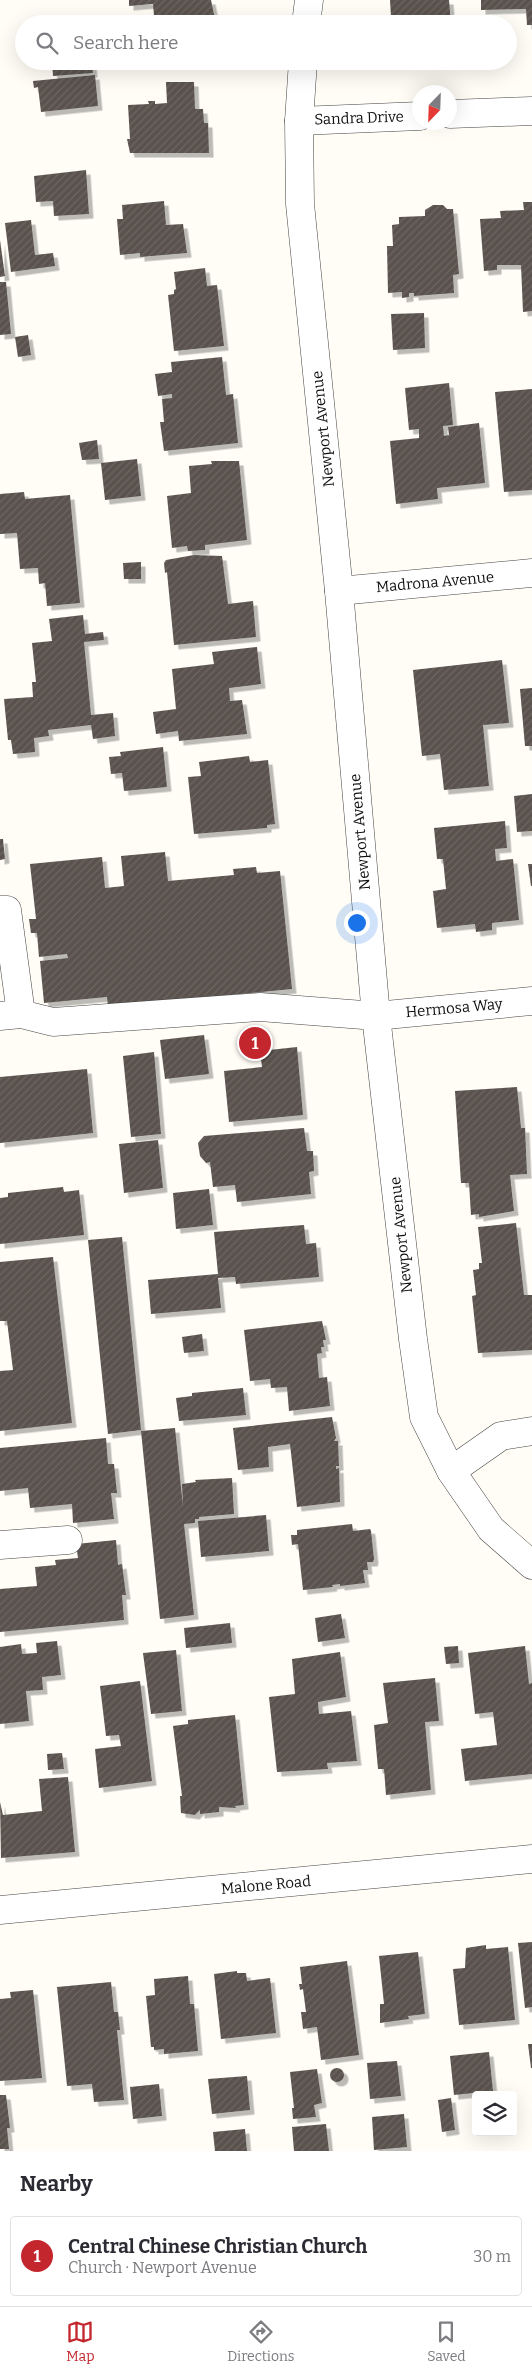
<!DOCTYPE html>
<meta charset="utf-8">
<style>
:root{--surface:#fff;--page:#f2f2f3;--text:#2b2b33;--muted:#7c7c81;--line:#e1e1e2;--accent:#c4262e}
body{margin:0;font-family:Bitter,serif;background:var(--page);color:var(--text)}
.controls{position:absolute;right:15px;bottom:15px;display:grid;overflow:hidden;border-radius:5px;box-shadow:0 5px 20px #0002}
.controls button{width:45px;height:45px;display:grid;place-items:center;padding:0;border:0;border-bottom:1px solid var(--line);background:var(--surface);color:var(--text);font:25px sans-serif}
.compass{position:absolute;left:412px;top:85px;width:45px;height:45px;border-radius:50%;background:var(--surface);box-shadow:0 5px 20px #0002;rotate:203deg}
.you{position:absolute;left:356px;top:922px;width:18px;height:18px;margin:-12px;border:4px solid #fff;border-radius:50%;background:#1a73e8;box-shadow:0 0 0 8px #1a73e833}
.badge{display:grid;place-items:center;width:32px;height:32px;border-radius:50%;background:var(--accent);color:#fff;font-size:16px;font-weight:700}
.pin{position:absolute;translate:-50% -50%;border:2px solid #fff;box-shadow:0 1px 5px #0006}
.list{margin:0;padding:0;list-style:none}
h2{display:flex;justify-content:space-between;align-items:center;height:65px;margin:0;padding:0 20px;font-size:21px}
h2 small{font-size:16px;font-weight:400;color:var(--muted)}
.list li{display:grid;grid-template-columns:32px 1fr auto;gap:15px;align-items:center;box-sizing:border-box;height:80px;margin:0 10px 10px;padding:0 10px;border:1px solid var(--line);border-radius:5px}
.list b{display:block;font-size:19px;white-space:nowrap}
.list p{margin:0;font-size:16px;white-space:nowrap;color:var(--muted)}
.list em{font-size:16px;font-style:normal;color:var(--muted)}
.icon{flex:none;width:28px;height:28px;fill:none;stroke:currentColor;stroke-width:2;stroke-linecap:round;stroke-linejoin:round}
.map{position:relative;flex:none;width:532px;height:2151px;overflow:hidden}
.search{position:absolute;background:var(--surface);box-shadow:0 5px 20px #0002;left:15px;right:15px;top:15px;height:55px;display:flex;align-items:center;gap:12px;box-sizing:border-box;padding:0 18px;border-radius:28px;color:var(--muted);font-size:19px}
.sheet{height:155px;background:var(--surface)}
nav{display:flex;justify-content:space-around;align-items:center;box-sizing:border-box;height:70px;border-top:1px solid var(--line);background:var(--surface);font-size:14px;color:var(--muted)}
nav a{display:grid;justify-items:center;gap:2px}
nav .on{color:var(--accent)}
.map>svg:first-child{display:block}
.building{fill:url(#building-hatch);filter:url(#shadow)}
.lines{fill:none;stroke-linecap:round;stroke-linejoin:round}
.minor-casing{stroke:#444;stroke-width:29}
.minor{stroke:#fff;stroke-width:28}
.labels{text-anchor:middle;dominant-baseline:central;stroke-width:5;stroke-linejoin:round;paint-order:stroke}
.street-label{font-size:15px;fill:#111;stroke:#fff}
</style>
<div class="map">
<svg width="532" height="2151" viewBox="0 0 532 2151">
<defs>
<pattern id="building-hatch" width="6" height="6" patternUnits="userSpaceOnUse" patternTransform="scale(1.25)"><rect width="6" height="6" fill="#5a524d"/><path d="M-1 1l2-2M0 6l6-6M5 7l2-2" fill="none" stroke="#6d6662"/></pattern>
<filter id="shadow"><feDropShadow dx="4.5" dy="4.5" stdDeviation="0" flood-color="#0004"/></filter>
</defs>
<rect width="100%" height="100%" fill="#fffdf5"/>
<g class="building">
<polygon points="129,0 211,0 216,24 118,24 118,20 154,16 153,4 129,6"/>
<polygon points="390,0 449,0 451,24 401,24 401,17 391,17"/>
<polygon points="481,0 532,0 532,25 527,25 526,9 481,10"/>
<polygon points="52,61 92,61 93,73 53,76"/>
<polygon points="95,75 98,106 41,112 38,87 34,88 33,81"/>
<polygon points="166,82 194,82 195,109 203,109 204,123 208,123 209,153 130,153 127,139 130,139 128,105 149,104 148,101 155,101 155,104 167,103"/>
<polygon points="86,170 89,214 54,216 53,201 36,202 34,176"/>
<polygon points="164,201 166,225 183,224 187,253 140,257 140,253 120,255 117,219 123,219 122,205"/>
<polygon points="523,202 532,202 532,311 523,312 521,265 497,265 497,270 484,271 480,219 501,218 500,211 524,210"/>
<polygon points="433,205 443,205 447,209 453,209 459,274 453,275 454,293 414,296 414,293 409,293 409,297 402,298 402,292 388,293 387,246 393,246 392,225 399,224 399,217 425,216 425,210"/>
<polygon points="31,220 35,255 53,253 55,266 11,272 5,223"/>
<polygon points="0,240 5,276 0,277"/>
<polygon points="205,268 207,286 217,285 224,346 174,351 168,295 174,294 174,290 176,289 174,272"/>
<polygon points="0,282 6,282 11,334 0,335"/>
<polygon points="424,313 425,348 393,350 391,314"/>
<polygon points="28,335 31,355 18,357 15,337"/>
<polygon points="222,357 226,395 233,394 238,443 164,451 160,422 164,422 162,399 172,398 172,394 158,396 155,374 172,372 171,362"/>
<polygon points="449,383 453,425 443,426 444,436 449,435 448,427 479,423 485,483 437,488 438,499 396,504 390,441 419,438 419,429 409,430 405,388"/>
<polygon points="532,389 532,490 504,492 495,392"/>
<polygon points="97,440 99,459 82,460 79,443"/>
<polygon points="137,459 141,496 105,500 101,463"/>
<polygon points="211,461 239,461 247,540 205,545 205,550 188,551 187,546 172,548 167,496 191,493 189,466 212,464"/>
<polygon points="24,492 25,499 70,495 80,603 47,606 45,583 39,584 38,568 20,569 17,533 0,534 0,494"/>
<polygon points="194,555 222,556 228,604 253,601 256,637 174,645 167,572 165,573 164,563 166,560"/>
<polygon points="141,562 141,579 124,579 123,563"/>
<polygon points="83,615 85,634 103,632 104,640 84,642 91,715 113,713 115,736 93,739 91,725 48,730 49,736 34,738 35,752 13,754 11,740 8,740 4,699 33,697 32,682 36,682 32,643 52,641 49,619"/>
<polygon points="257,647 261,684 229,688 230,701 242,700 247,734 179,741 178,731 156,734 153,712 176,709 172,669 214,664 212,652"/>
<polygon points="502,660 509,723 483,725 489,786 444,790 440,754 422,756 413,670"/>
<polygon points="532,688 532,746 525,746 520,689"/>
<polygon points="163,747 167,787 124,791 122,773 111,774 109,757 121,756 120,752"/>
<polygon points="249,756 250,762 268,760 275,824 267,825 267,828 194,834 188,777 201,776 199,762"/>
<polygon points="532,794 532,831 517,832 514,796"/>
<polygon points="505,821 507,848 495,849 496,861 513,859 519,920 492,923 492,930 476,932 475,924 437,928 433,891 446,889 443,859 437,859 434,828"/>
<polygon points="0,839 3,839 5,859 0,860"/>
<polygon points="165,852 168,881 234,875 233,869 256,867 257,873 280,871 292,989 108,1007 107,997 44,1003 40,961 68,958 67,954 39,957 37,933 31,933 29,919 36,919 30,864 102,857 105,888 124,886 121,856"/>
<polygon points="528,864 532,864 532,886 531,886"/>
<polygon points="204,1035 209,1074 165,1079 160,1040"/>
<polygon points="297,1047 303,1115 229,1122 224,1071 262,1067 260,1051"/>
<polygon points="154,1052 161,1134 131,1137 123,1056"/>
<polygon points="87,1069 93,1133 0,1143 0,1077"/>
<polygon points="517,1087 521,1128 525,1128 527,1174 510,1175 514,1211 479,1217 479,1214 471,1215 469,1183 461,1183 455,1091"/>
<polygon points="304,1128 307,1151 313,1151 314,1171 309,1172 311,1194 237,1202 235,1185 213,1187 210,1162 206,1163 200,1156 198,1143 204,1136"/>
<polygon points="158,1140 163,1188 124,1193 119,1144"/>
<polygon points="63,1187 64,1192 79,1190 84,1235 0,1244 0,1198 8,1197 8,1193"/>
<polygon points="209,1189 213,1225 176,1229 173,1193"/>
<polygon points="516,1223 524,1295 532,1295 532,1350 478,1353 472,1296 476,1295 473,1270 479,1269 479,1263 482,1263 478,1227"/>
<polygon points="304,1225 306,1244 316,1243 319,1277 236,1284 235,1277 218,1278 221,1308 151,1314 148,1280 218,1274 214,1232"/>
<polygon points="122,1237 141,1430 108,1434 88,1240"/>
<polygon points="53,1257 72,1423 0,1431 0,1371 13,1370 7,1321 0,1321 0,1262"/>
<polygon points="322,1321 326,1340 323,1340 324,1347 321,1347 322,1353 317,1354 319,1378 327,1377 330,1406 289,1411 287,1387 271,1388 270,1379 250,1381 244,1330"/>
<polygon points="202,1334 204,1351 184,1353 182,1337"/>
<polygon points="243,1388 246,1415 179,1421 176,1398 192,1396 192,1393"/>
<polygon points="332,1417 336,1438 334,1441 338,1441 339,1466 336,1466 336,1469 339,1468 340,1502 297,1507 290,1444 268,1447 269,1467 238,1470 233,1428"/>
<polygon points="175,1428 183,1507 182,1484 196,1482 195,1480 232,1478 234,1514 199,1517 199,1519 195,1519 195,1523 184,1524 194,1615 160,1619 141,1431"/>
<polygon points="106,1438 108,1464 114,1464 117,1493 111,1493 114,1519 73,1523 72,1504 30,1508 28,1488 0,1491 0,1448"/>
<polygon points="266,1515 269,1551 201,1557 198,1521"/>
<polygon points="352,1524 353,1531 370,1529 371,1531 374,1559 373,1562 367,1562 368,1570 363,1570 365,1583 340,1586 340,1584 332,1585 333,1587 303,1590 298,1544 292,1545 291,1535 297,1535 297,1530"/>
<polygon points="116,1540 118,1565 122,1564 126,1595 122,1595 124,1620 0,1632 0,1589 37,1586 35,1567 56,1565 55,1560 78,1558 76,1544"/>
<polygon points="341,1614 345,1638 318,1642 315,1618"/>
<polygon points="230,1623 232,1643 186,1648 184,1628"/>
<polygon points="57,1641 61,1675 42,1677 43,1690 26,1691 29,1721 0,1724 0,1647 21,1644 22,1654 37,1653 36,1643"/>
<polygon points="458,1646 459,1663 446,1664 444,1647"/>
<polygon points="525,1646 529,1684 532,1683 532,1774 465,1781 461,1749 497,1745 493,1712 475,1714 468,1653"/>
<polygon points="176,1650 182,1711 151,1714 143,1653"/>
<polygon points="340,1652 346,1697 318,1702 319,1714 351,1711 357,1761 327,1763 328,1769 277,1772 269,1697 295,1694 292,1659"/>
<polygon points="435,1678 439,1721 425,1722 431,1790 386,1795 384,1769 378,1769 374,1725 388,1723 383,1683"/>
<polygon points="140,1681 152,1781 99,1788 95,1749 121,1746 119,1735 106,1736 100,1686"/>
<polygon points="235,1715 244,1805 235,1806 236,1808 219,1807 219,1812 200,1814 200,1810 195,1815 181,1813 180,1796 182,1796 173,1726 188,1724 188,1720"/>
<polygon points="62,1753 64,1769 48,1770 47,1754"/>
<polygon points="68,1777 75,1852 1,1858 0,1802 3,1815 42,1811 39,1779"/>
<polygon points="532,1942 532,2007 525,2008 518,1943"/>
<polygon points="486,1945 486,1949 508,1947 515,2020 459,2025 453,1969 465,1968 466,1948"/>
<polygon points="418,1952 425,2014 408,2016 409,2019 380,2023 380,2004 384,2004 379,1956"/>
<polygon points="347,1961 359,2055 321,2060 317,2027 303,2029 301,2012 306,2012 303,1989 300,1990 299,1984 302,1984 300,1967"/>
<polygon points="237,1971 237,1973 246,1973 247,1981 270,1978 276,2033 221,2039 214,1974"/>
<polygon points="188,1976 190,2004 194,2004 198,2051 164,2054 164,2049 154,2050 154,2047 151,2047 146,1996 155,1995 154,1979"/>
<polygon points="111,1982 114,2012 118,2012 120,2030 117,2030 124,2100 94,2102 92,2084 67,2086 57,1987"/>
<polygon points="33,1990 42,2078 0,2081 0,1999 11,1998 10,1992"/>
<polygon points="528,2044 532,2044 532,2068 531,2068"/>
<polygon points="489,2052 493,2091 454,2095 450,2056"/>
<polygon points="397,2061 401,2096 370,2099 367,2063"/>
<circle cx="337" cy="2075" r="7"/>
<polygon points="317,2069 322,2103 314,2105 316,2117 293,2119 292,2108 294,2108 290,2072"/>
<polygon points="247,2076 250,2110 212,2114 208,2079"/>
<polygon points="159,2084 162,2116 133,2119 130,2087"/>
<polygon points="0,2095 6,2095 10,2128 7,2128 9,2149 0,2149"/>
<polygon points="451,2098 455,2130 442,2132 438,2100"/>
<polygon points="404,2114 407,2147 374,2150 372,2117"/>
<polygon points="326,2124 329,2151 294,2151 292,2127"/>
<polygon points="245,2129 247,2151 215,2151 213,2132"/>
</g>
<g class="lines">
<defs>
<g id="minor">
<polyline points="306,24 309,0"/>
<polyline points="303,61 299,121 300,204 339,591 376,1016 413,1339 424,1417 451,1471 491,1529 532,1565"/>
<polyline points="450,114 532,111"/>
<polyline points="299,121 420,116"/>
<polyline points="339,591 532,573"/>
<polyline points="0,910 7,910 21,1014 0,1016"/>
<polyline points="21,1014 53,1022 260,1007 376,1016 532,1001"/>
<polyline points="451,1471 501,1436 532,1431"/>
<polyline points="0,1545 68,1540"/>
<polyline points="0,1910 532,1859"/>
</g>
</defs>
<use href="#minor" class="minor-casing"/>
<use href="#minor" class="minor"/>
</g>
<g class="labels">
<g class="street-label">
<text transform="translate(359 118) rotate(-2)">Sandra Drive</text>
<text transform="translate(323 429) rotate(-96)">Newport Avenue</text>
<text transform="translate(435 582) rotate(-5)">Madrona Avenue</text>
<text transform="translate(360 832) rotate(-95)">Newport Avenue</text>
<text transform="translate(454 1008) rotate(-5)">Hermosa Way</text>
<text transform="translate(401 1235) rotate(-96)">Newport Avenue</text>
<text transform="translate(266 1885) rotate(-5)">Malone Road</text>
</g>
</g>
</svg>
<div class="controls">
<button><svg class="icon" aria-label="layers" viewBox="0 0 24 24"><path d="M12 4l9 5-9 5-9-5zM3 14l9 5 9-5"/></svg></button>
</div>
<svg class="compass" viewBox="-18 -18 36 36"><path d="M0-13l5 13h-10z" fill="#e53935"/><path d="M0 13l5-13h-10z" fill="#7c7c81"/></svg>
<div class="you"></div>
<div class="pin badge" style="left:255px;top:1043px">1</div>
<div class="search"><svg class="icon" aria-label="search" viewBox="0 0 24 24"><circle cx="10" cy="10" r="6"/><path d="M15 15l6 6"/></svg>Search here</div>
</div>
<section class="sheet">
<h2>Nearby<small></small></h2>
<ul class="list">
<li><span class="badge">1</span><div><b>Central Chinese Christian Church</b><p>Church · Newport Avenue</p></div><em>30 m</em></li>
</ul>
</section>
<nav>
<a class="on"><svg class="icon" aria-label="map" viewBox="0 0 24 24"><path d="M3 6l6-2 6 2 6-2v14l-6 2-6-2-6 2zM9 4v14M15 6v14"/></svg>Map</a>
<a><svg class="icon" aria-label="directions" viewBox="0 0 24 24"><path d="M12 3l9 9-9 9-9-9zM9 14v-3h6M13 9l2 2-2 2"/></svg>Directions</a>
<a><svg class="icon" aria-label="saved" viewBox="0 0 24 24"><path d="M7 4h10v16l-5-4-5 4z"/></svg>Saved</a>
</nav>
